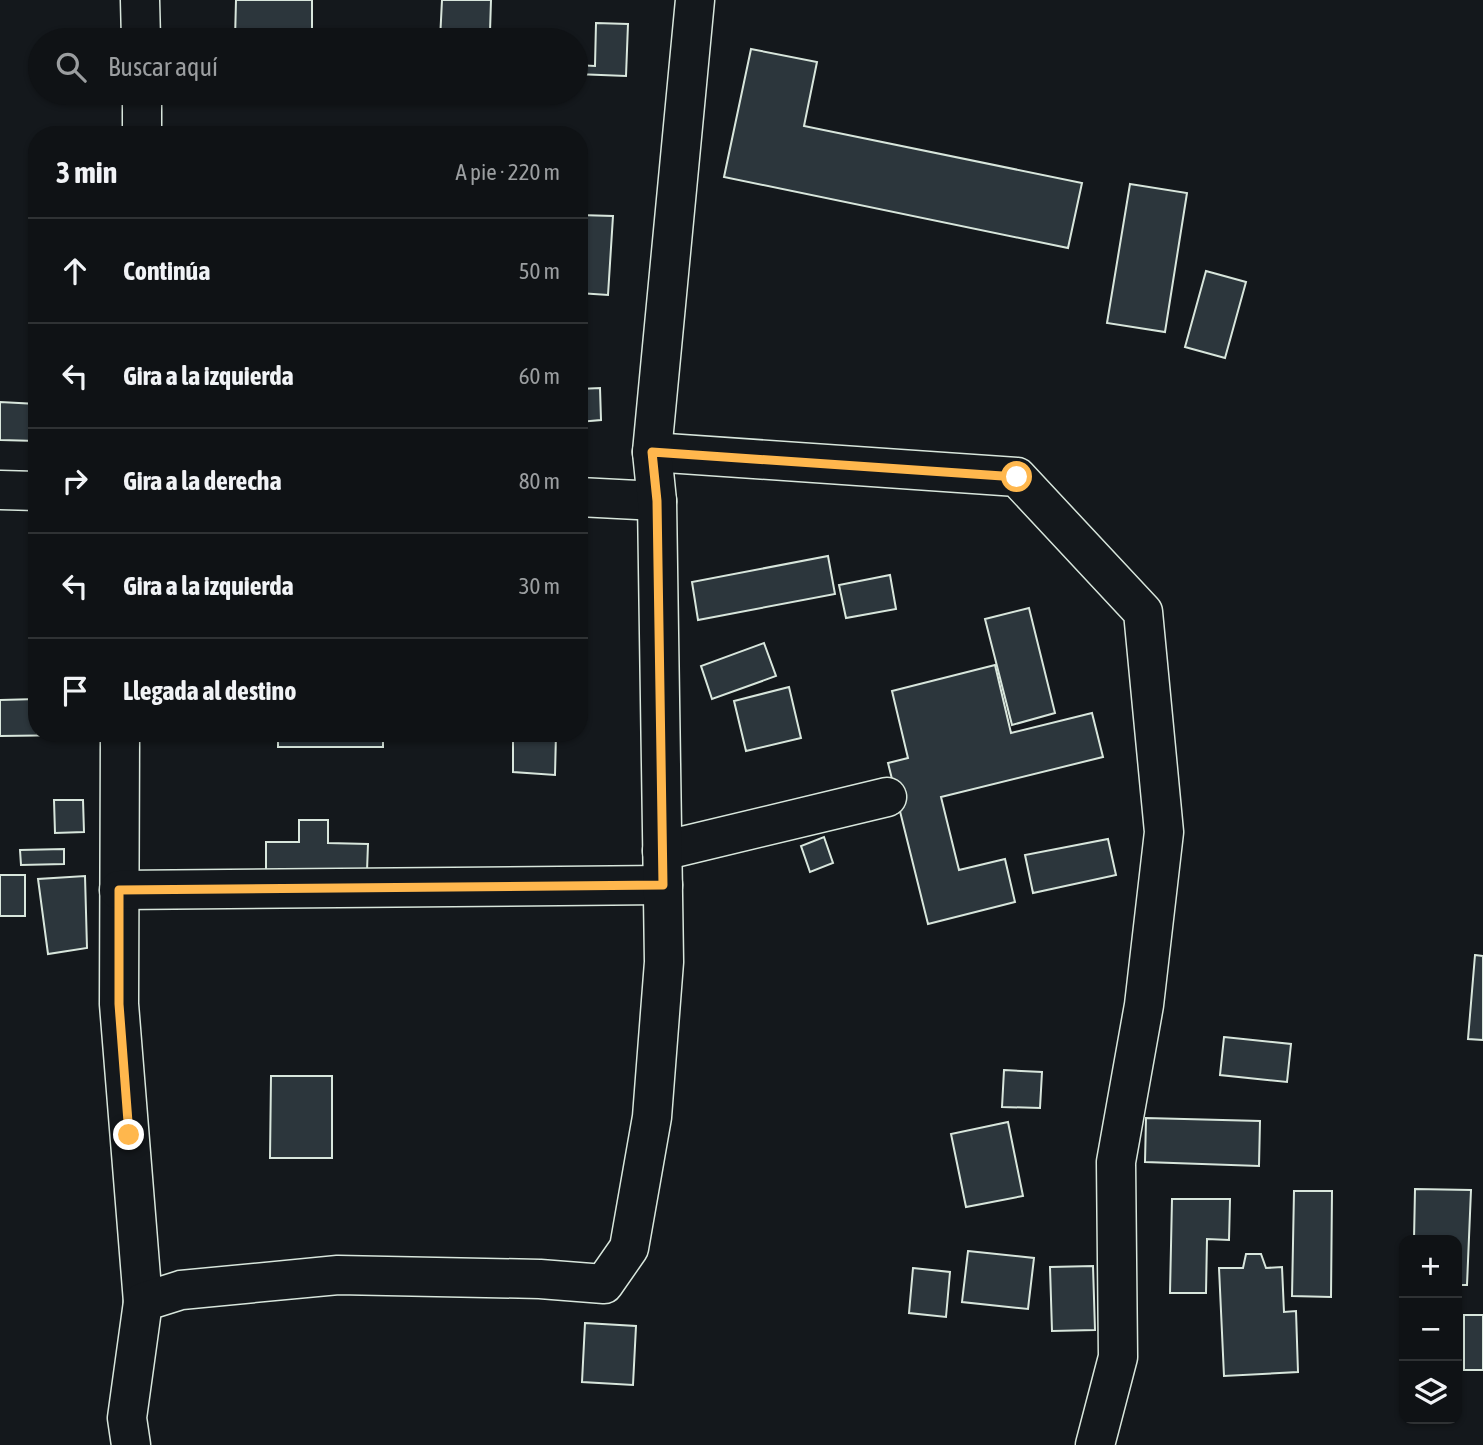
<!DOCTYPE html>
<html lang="es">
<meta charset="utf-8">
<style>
:root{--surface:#0f1215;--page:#181b1e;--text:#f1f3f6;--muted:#9b9ea0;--line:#2f3234}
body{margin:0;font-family:"Asap Condensed",sans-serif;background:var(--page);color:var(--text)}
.controls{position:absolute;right:21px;bottom:21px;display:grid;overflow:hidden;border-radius:14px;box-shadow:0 2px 5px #0004}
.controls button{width:63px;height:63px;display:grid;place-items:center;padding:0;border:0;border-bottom:2px solid var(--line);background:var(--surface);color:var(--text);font:35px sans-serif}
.stop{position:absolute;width:21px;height:21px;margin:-16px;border:5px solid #ffb74d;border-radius:50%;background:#fff}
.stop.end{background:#ffb74d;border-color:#fff;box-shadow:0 2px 7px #0008}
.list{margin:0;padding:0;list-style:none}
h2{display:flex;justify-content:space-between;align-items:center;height:91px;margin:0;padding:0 28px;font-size:30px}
h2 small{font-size:23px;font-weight:400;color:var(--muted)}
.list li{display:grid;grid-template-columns:46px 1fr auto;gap:21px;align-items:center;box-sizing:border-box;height:105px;padding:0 28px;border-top:2px solid var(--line)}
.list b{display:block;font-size:26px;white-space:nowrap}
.list em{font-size:23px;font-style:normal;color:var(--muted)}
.icon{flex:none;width:38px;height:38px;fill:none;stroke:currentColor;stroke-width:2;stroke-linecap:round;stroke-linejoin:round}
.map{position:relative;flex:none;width:1483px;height:1445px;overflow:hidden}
.search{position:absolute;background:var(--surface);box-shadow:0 2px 5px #0004;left:28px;top:28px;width:560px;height:77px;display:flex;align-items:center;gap:18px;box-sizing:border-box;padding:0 24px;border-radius:38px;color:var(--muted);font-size:26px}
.panel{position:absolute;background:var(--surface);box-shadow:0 2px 5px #0004;left:28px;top:126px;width:560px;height:616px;border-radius:28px}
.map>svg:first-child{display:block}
.building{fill:#2c363c;stroke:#d8e6dc;stroke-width:2}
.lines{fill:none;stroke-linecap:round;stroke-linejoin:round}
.minor-casing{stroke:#d8e6dc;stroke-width:41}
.minor{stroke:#14181c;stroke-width:38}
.route{stroke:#ffb74d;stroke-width:9}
</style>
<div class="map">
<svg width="1483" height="1445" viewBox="0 0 1483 1445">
<rect width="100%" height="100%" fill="#14181c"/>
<g class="building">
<polygon points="236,0 312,0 312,40 235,40"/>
<polygon points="442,0 491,0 490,32 563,35 562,40 440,40"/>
<polygon points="596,23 628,24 626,76 576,74 576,65 595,66"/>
<polygon points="751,49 817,62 804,126 1082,183 1068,248 724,177"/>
<polygon points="234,93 311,93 311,102 234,101"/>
<polygon points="1130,184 1187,193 1165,332 1107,323"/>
<polygon points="579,215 613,216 608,295 579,293"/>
<polygon points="1206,271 1246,282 1225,358 1185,347"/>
<polygon points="600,388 601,420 579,422 579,389"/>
<polygon points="0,402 37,404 37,441 0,440"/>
<polygon points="828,556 835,594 698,620 692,582"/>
<polygon points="890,575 896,609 846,618 839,585"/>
<polygon points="1029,608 1055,713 1012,725 985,619"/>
<polygon points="764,643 776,676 712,699 701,666"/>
<polygon points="995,665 1011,733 1092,713 1103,757 941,797 959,870 1005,859 1015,902 928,924 888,763 908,758 892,691"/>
<polygon points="789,687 801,738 746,751 734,701"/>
<polygon points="37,699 37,733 75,735 0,736 0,700"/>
<rect x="278" y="733" width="105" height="14"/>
<polygon points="513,733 556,733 555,775 513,772"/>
<polygon points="54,800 83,800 84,832 55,833"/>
<polygon points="299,820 328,820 328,843 368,844 367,871 266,870 266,842 299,842"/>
<polygon points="824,837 833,863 810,872 801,846"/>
<polygon points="1108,839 1116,875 1033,893 1025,855"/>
<polygon points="64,849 64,864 21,865 20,850"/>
<rect x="0" y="875" width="25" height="41"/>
<polygon points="85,876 87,948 48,954 38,879"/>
<polygon points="1475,955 1483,956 1483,1040 1468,1039"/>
<polygon points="1224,1037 1291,1044 1287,1082 1220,1075"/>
<polygon points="1004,1070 1042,1072 1040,1108 1002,1107"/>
<polygon points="271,1076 332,1076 332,1158 270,1158"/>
<polygon points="1146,1118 1260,1121 1259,1166 1145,1162"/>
<polygon points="1008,1122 1023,1196 966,1207 951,1134"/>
<polygon points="1415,1189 1471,1190 1467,1285 1457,1285 1457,1240 1414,1240"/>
<polygon points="1294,1191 1332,1191 1331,1297 1292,1296"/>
<polygon points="1172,1199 1230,1199 1229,1240 1207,1239 1206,1293 1170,1293"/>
<polygon points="968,1251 1034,1258 1028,1309 962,1302"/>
<polygon points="1246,1254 1261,1254 1266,1268 1282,1267 1284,1312 1296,1311 1298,1372 1224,1376 1219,1268 1243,1268"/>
<polygon points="1093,1266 1095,1330 1052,1331 1050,1267"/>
<polygon points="913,1268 950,1272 946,1317 909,1313"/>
<rect x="1464" y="1315" width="19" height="55"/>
<polygon points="585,1323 636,1326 633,1385 582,1382"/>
</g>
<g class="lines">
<defs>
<g id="minor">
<polyline points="140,0 141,40"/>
<polyline points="142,93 142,135"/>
<polyline points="652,452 1017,477 1143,612 1164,832 1144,1005 1116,1162 1118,1357 1095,1445"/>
<polyline points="0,490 37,491"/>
<polyline points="579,497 657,501"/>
<polyline points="120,733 119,1004 143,1302"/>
<polyline points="662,851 887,797"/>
<polyline points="119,890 663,885"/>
<polyline points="131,1445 127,1418 143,1302 181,1290 338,1275 540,1279 604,1284 629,1248 652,1117 664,962 657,501 652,452 695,0"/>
</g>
</defs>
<use href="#minor" class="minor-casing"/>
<use href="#minor" class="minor"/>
</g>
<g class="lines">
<polyline class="route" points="129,1135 119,1004 119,890 663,885 657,501 652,452 1017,477"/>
</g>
</svg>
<div class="controls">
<button>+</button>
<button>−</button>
<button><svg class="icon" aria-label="layers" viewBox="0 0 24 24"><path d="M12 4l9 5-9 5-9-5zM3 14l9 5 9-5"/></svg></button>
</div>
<div class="stop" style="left:1017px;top:477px"></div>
<div class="stop end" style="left:129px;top:1135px"></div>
<div class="search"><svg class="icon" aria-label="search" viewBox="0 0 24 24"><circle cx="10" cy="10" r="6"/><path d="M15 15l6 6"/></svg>Buscar aquí</div>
<section class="panel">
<h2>3 min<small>A pie · 220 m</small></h2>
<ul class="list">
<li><svg class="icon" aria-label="ahead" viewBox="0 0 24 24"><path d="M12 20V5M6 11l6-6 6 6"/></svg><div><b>Continúa</b></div><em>50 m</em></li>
<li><svg class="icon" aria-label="left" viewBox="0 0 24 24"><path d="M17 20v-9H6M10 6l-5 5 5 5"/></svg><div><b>Gira a la izquierda</b></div><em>60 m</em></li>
<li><svg class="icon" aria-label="right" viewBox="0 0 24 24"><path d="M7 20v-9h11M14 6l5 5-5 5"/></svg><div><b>Gira a la derecha</b></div><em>80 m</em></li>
<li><svg class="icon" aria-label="left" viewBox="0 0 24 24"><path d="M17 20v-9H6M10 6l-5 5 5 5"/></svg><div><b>Gira a la izquierda</b></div><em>30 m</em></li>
<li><svg class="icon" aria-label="arrive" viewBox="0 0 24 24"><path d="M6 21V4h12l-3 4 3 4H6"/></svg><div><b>Llegada al destino</b></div></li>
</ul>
</section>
</div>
